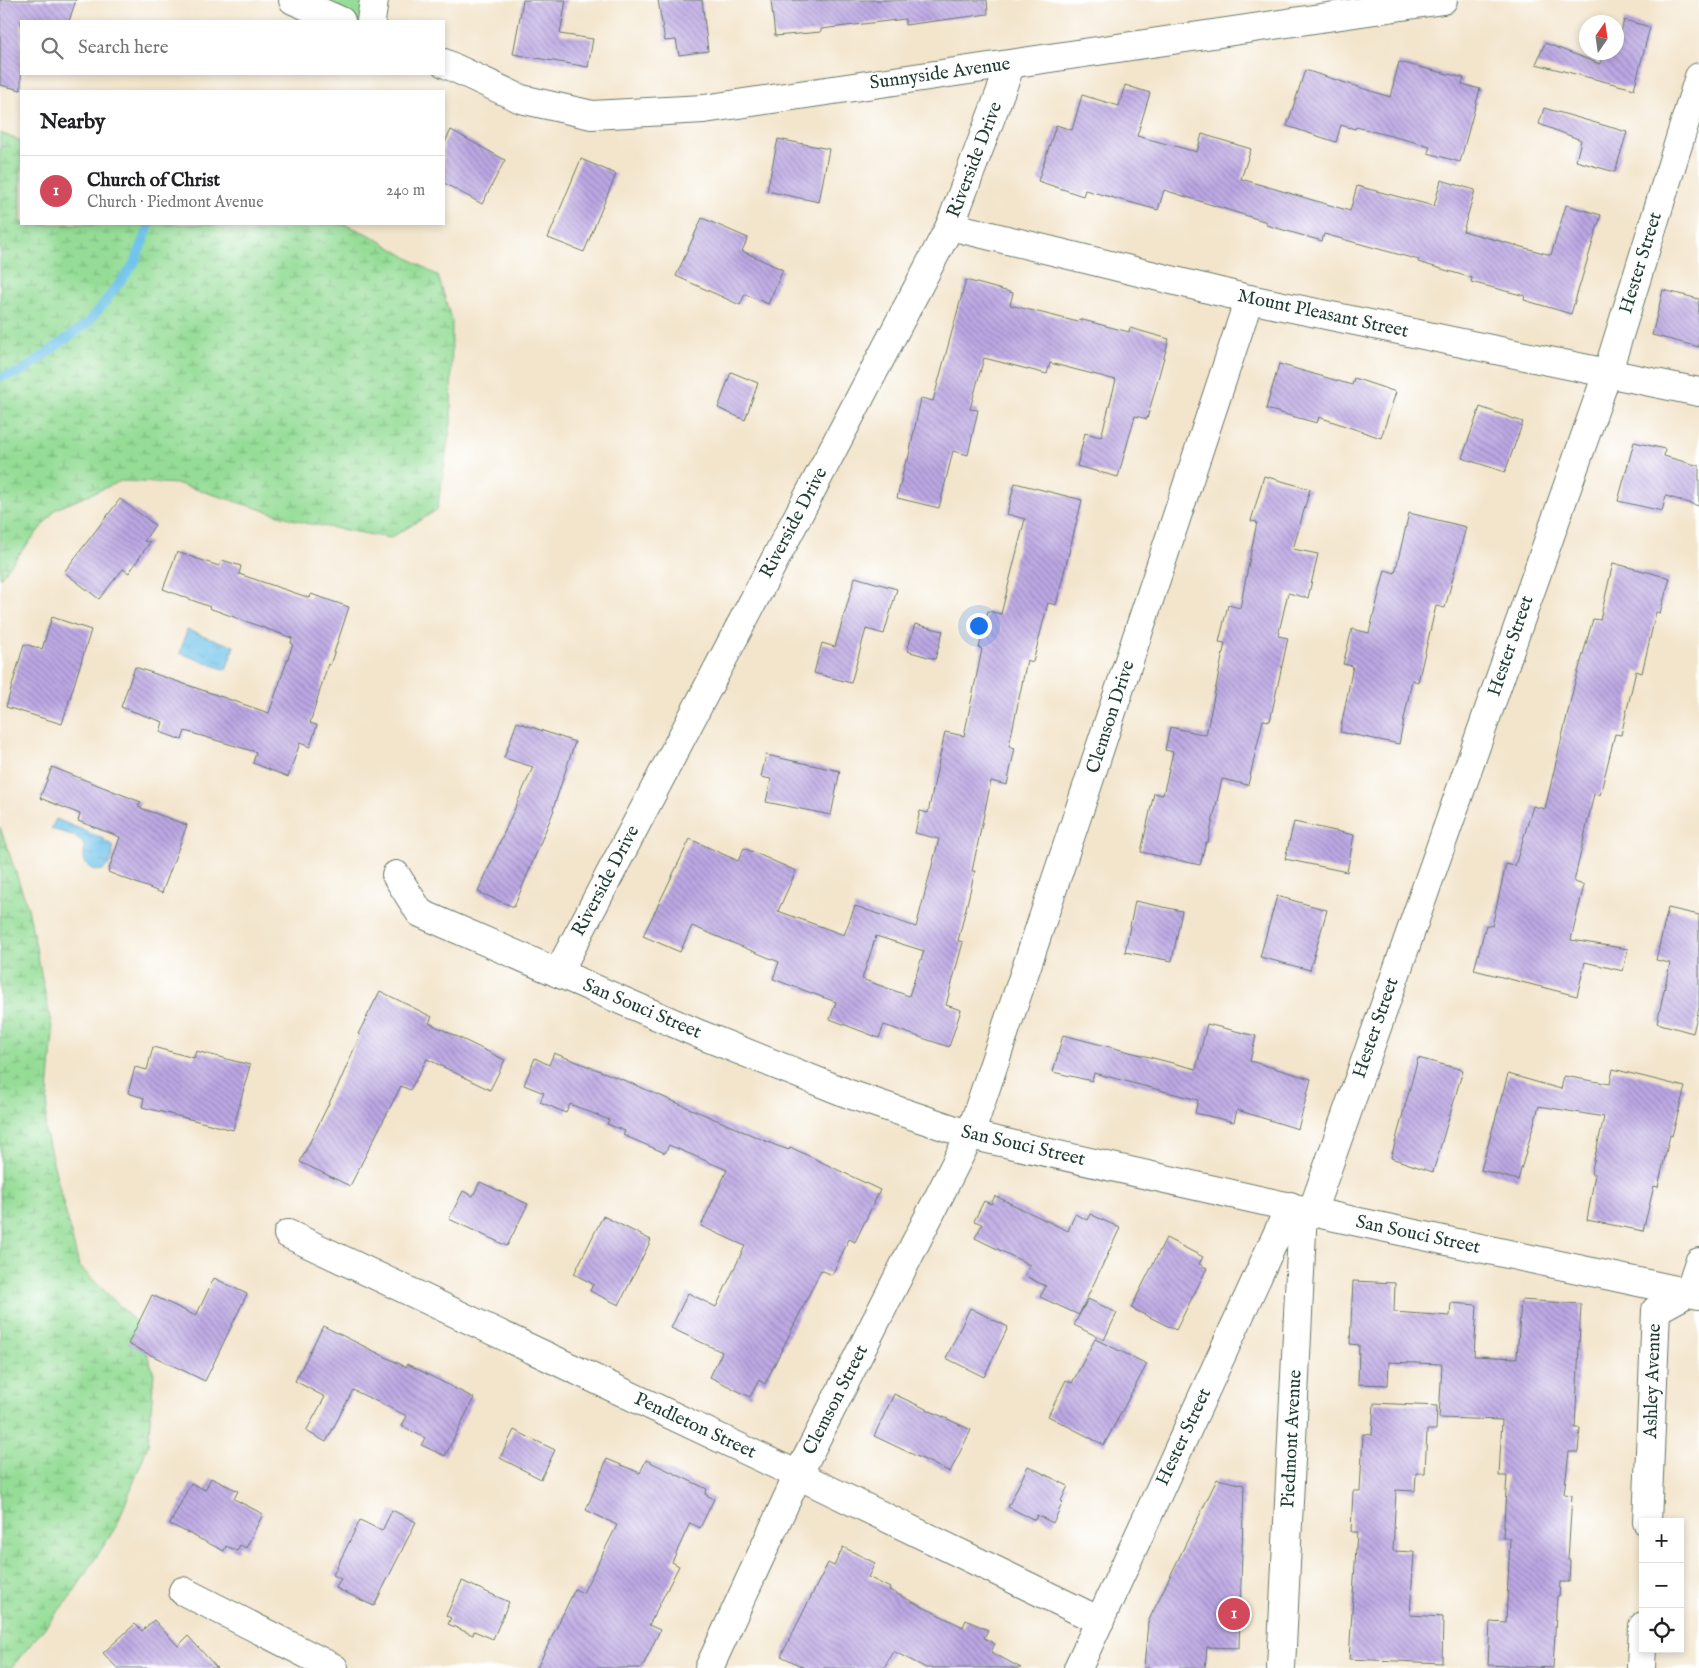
<!DOCTYPE html>
<meta charset="utf-8">
<style>
:root{--surface:#fff;--page:#f2f2f2;--text:#202124;--muted:#757577;--line:#e0e0e0;--accent:#d1495b}
body{margin:0;font-family:"IM FELL English",serif;background:var(--page);color:var(--text)}
.controls{position:absolute;right:15px;bottom:15px;display:grid;overflow:hidden;border-radius:0px;box-shadow:0 2px 8px #0003}
.controls button{width:45px;height:45px;display:grid;place-items:center;padding:0;border:0;border-bottom:1px solid var(--line);background:var(--surface);color:var(--text);font:25px sans-serif}
.compass{position:absolute;left:1579px;top:15px;width:45px;height:45px;border-radius:50%;background:var(--surface);box-shadow:0 2px 8px #0003;rotate:13deg}
.you{position:absolute;left:978px;top:625px;width:18px;height:18px;margin:-12px;border:4px solid #fff;border-radius:50%;background:#1a73e8;box-shadow:0 0 0 8px #1a73e833}
.badge{display:grid;place-items:center;width:32px;height:32px;border-radius:50%;background:var(--accent);color:#fff;font-size:16px;font-weight:700}
.pin{position:absolute;translate:-50% -50%;border:2px solid #fff;box-shadow:0 1px 5px #0006}
.list{margin:0;padding:0;list-style:none}
h2{display:flex;justify-content:space-between;align-items:center;height:65px;margin:0;padding:0 20px;font-size:21px}
h2 small{font-size:16px;font-weight:400;color:var(--muted)}
.list li{display:grid;grid-template-columns:32px 1fr auto;gap:15px;align-items:center;box-sizing:border-box;height:70px;padding:0 20px;border-top:1px solid var(--line)}
.list b{display:block;font-size:19px;white-space:nowrap}
.list p{margin:0;font-size:16px;white-space:nowrap;color:var(--muted)}
.list em{font-size:16px;font-style:normal;color:var(--muted)}
.icon{flex:none;width:28px;height:28px;fill:none;stroke:currentColor;stroke-width:2;stroke-linecap:round;stroke-linejoin:round}
.map{position:relative;flex:none;width:1699px;height:1668px;overflow:hidden}
.search{position:absolute;background:var(--surface);box-shadow:0 2px 8px #0003;left:20px;top:20px;width:425px;height:55px;display:flex;align-items:center;gap:12px;box-sizing:border-box;padding:0 18px;border-radius:0px;color:var(--muted);font-size:19px}
.panel{position:absolute;background:var(--surface);box-shadow:0 2px 8px #0003;left:20px;top:90px;width:425px;height:135px;border-radius:0px}
.map>svg:first-child{display:block}
.grass{fill:url(#grass-tufts);stroke:#5a8d66}
.wetland{fill:url(#wetland-marsh);stroke:#5a8d66}
.water{fill:url(#water-ripples);stroke:#46808f}
.lines{fill:none;stroke-linecap:round;stroke-linejoin:round}
.stream{stroke:#6dc2ea;stroke-width:9}
.building{fill:url(#building-back-hatch);fill-rule:evenodd}
.minor-casing{stroke:#697869;stroke-width:30}
.minor{stroke:#fff;stroke-width:28}
.labels{text-anchor:middle;dominant-baseline:central;stroke-width:4;stroke-linejoin:round;paint-order:stroke}
.street-label{font-size:19px;fill:#1f3d34;stroke:#fff}
</style>
<div class="map">
<svg width="1699" height="1668" viewBox="0 0 1699 1668">
<defs>
<pattern id="grass-tufts" width="24" height="20" patternUnits="userSpaceOnUse" patternTransform="scale(1.25)"><rect width="24" height="20" fill="#95dd97"/><path d="M3 7l-1-3M5 7V3M7 7l1-3M15 17l-1-3M17 17v-4M19 17l1-3" fill="none" stroke="#79b47c"/></pattern>
<pattern id="wetland-marsh" width="20" height="14" patternUnits="userSpaceOnUse" patternTransform="scale(1.25)"><rect width="20" height="14" fill="#95dd97"/><path d="M1 5h8M5 5V1M11 12h8M15 12V8" fill="none" stroke="#79b47c"/></pattern>
<pattern id="water-ripples" width="26" height="14" patternUnits="userSpaceOnUse" patternTransform="scale(1.25)"><rect width="26" height="14" fill="#6dc2ea"/><path d="M2 4q2-2 4 0t4 0M15 11q2-2 4 0t4 0" fill="none" stroke="#599fbe"/></pattern>
<pattern id="building-back-hatch" width="6" height="6" patternUnits="userSpaceOnUse" patternTransform="scale(1.25)"><rect width="6" height="6" fill="#bca7e3"/><path d="M-1 5l2 2M0 0l6 6M5-1l2 2" fill="none" stroke="#9889b9"/></pattern>
</defs>
<rect width="100%" height="100%" fill="#fff"/>
<filter id="ink" filterUnits="userSpaceOnUse"><feTurbulence type="fractalNoise" baseFrequency=".02" numOctaves="2"/><feDisplacementMap in="SourceGraphic" scale="10" xChannelSelector="R" yChannelSelector="G"/><feConvolveMatrix kernelMatrix="1 2 1 2 8 2 1 2 1" color-interpolation-filters="sRGB"/></filter>
<filter id="wash" filterUnits="userSpaceOnUse"><feTurbulence type="fractalNoise" baseFrequency=".0096" numOctaves="4" result="noise"/><feDisplacementMap in="SourceGraphic" scale="20" xChannelSelector="R" yChannelSelector="G"/><feGaussianBlur stdDeviation="1.12" result="paint"/><feColorMatrix in="noise" values="0 0 0 0 0 0 0 0 0 0 0 0 0 0 0 0 0 1.4 0 .05"/><feComposite in="paint" operator="in"/></filter>
<g filter="url(#wash)">
<rect width="100%" height="100%" fill="#f3e5cc"/>
<polygon class="grass" points="293,0 374,0 371,21 341,21"/>
<g class="wetland">
<polygon points="0,133 21,141 21,224 344,224 370,235 438,276 452,321 451,423 437,510 390,538 305,523 179,484 121,481 56,509 0,578"/>
<polygon points="0,827 28,908 53,1033 45,1130 79,1266 135,1321 154,1373 148,1445 117,1525 71,1596 11,1668 0,1668"/>
</g>
<g class="water">
<polygon points="187,630 234,646 226,670 180,653"/>
<path d="M56 819 100 837 113 846C114 859 105 879 89 867 79 860 89 847 80 840 74 834 60 832 51 829Z"/>
</g>
<g class="lines">
<polyline class="stream" points="0,377 21,372 89,322 134,264 150,224"/>
</g>
<g id="blocks">
<g class="building">
<polygon points="0,0 76,0 69,21 21,21 21,90 0,85"/>
<polygon points="523,0 566,0 560,34 593,39 588,67 513,54"/>
<polygon points="658,0 702,0 708,51 679,55 676,40 665,41"/>
<polygon points="771,0 987,0 988,14 905,25 905,19 821,29 821,32 775,36"/>
<polygon points="1624,20 1650,27 1634,89 1536,64 1545,43 1600,64 1603,52 1616,52"/>
<polygon points="1399,62 1464,78 1462,84 1480,89 1460,162 1428,153 1430,146 1356,127 1355,129 1341,125 1336,142 1287,126 1305,70 1390,97"/>
<polygon points="1125,85 1150,93 1137,136 1197,152 1202,134 1251,149 1241,179 1350,211 1357,186 1434,206 1441,180 1475,190 1463,231 1551,255 1566,205 1601,215 1571,314 1524,300 1525,296 1471,282 1472,278 1418,262 1419,260 1324,234 1322,241 1266,225 1267,222 1164,190 1158,210 1085,190 1083,196 1038,181 1056,125 1072,130 1082,95 1119,106"/>
<polygon points="1544,108 1627,132 1615,172 1576,161 1581,140 1539,124"/>
<polygon points="451,130 505,160 482,204 444,183 444,144"/>
<polygon points="778,139 829,149 819,202 767,191"/>
<polygon points="581,159 616,174 584,252 548,238"/>
<polygon points="702,218 748,238 742,251 783,270 768,304 745,294 740,305 676,276"/>
<polygon points="966,280 1013,293 1010,305 1078,322 1079,319 1129,332 1130,328 1169,339 1147,419 1135,416 1118,477 1077,466 1085,433 1101,437 1116,380 1050,363 1047,374 984,358 970,409 978,410 968,455 953,451 939,508 897,498 906,460 908,460 921,398 933,401"/>
<polygon points="1663,290 1699,299 1699,347 1652,335"/>
<polygon points="1279,364 1352,385 1354,378 1396,392 1381,438 1319,417 1317,423 1266,409"/>
<polygon points="731,372 758,383 745,420 718,408"/>
<polygon points="1480,407 1523,422 1505,472 1462,458"/>
<polygon points="1634,442 1665,449 1664,456 1699,466 1699,506 1666,496 1662,511 1618,501"/>
<polygon points="1264,476 1310,489 1293,549 1318,554 1308,598 1288,593 1278,636 1288,638 1270,721 1263,720 1248,785 1222,779 1208,842 1206,842 1200,865 1141,852 1154,793 1163,795 1173,752 1165,750 1170,727 1206,735 1225,643 1219,642 1228,605 1240,608 1257,522 1251,521"/>
<path d="M1015 483 1082 500 1056 605 1048 603 1033 662 1027 660 1009 746 1015 748 1007 785 991 781 972 871H975L958 941 963 942 946 1005 961 1010 949 1047 884 1025 879 1038 830 1019 836 1002 773 979 779 962 692 926 680 952 643 936 690 839 738 861 744 848 796 871 778 911 844 935 855 906 916 927 939 839 915 833 920 811 928 813 945 732 964 736 982 649 979 648 988 611 1001 614 1025 519 1007 514ZM876 936 924 951 909 996 862 979Z"/>
<polygon points="120,499 155,525 144,541 150,542 129,573 123,569 99,599 64,572"/>
<polygon points="1409,513 1466,527 1445,608 1436,606 1418,682 1412,680 1399,744 1340,732 1353,666 1343,664 1352,629 1369,633 1385,570 1395,573"/>
<polygon points="177,552 219,566 222,560 241,566 239,574 310,598 311,594 349,607 330,665 328,664 310,723 317,725 310,747 300,743 288,777 253,763 256,752 185,731 182,740 160,732 163,722 121,707 135,667 269,713 293,644 291,643 292,638 209,608 210,607 163,589"/>
<polygon points="1613,563 1670,578 1660,613 1656,612 1642,673 1636,671 1621,735 1615,734 1600,795 1594,794 1574,882 1584,885 1571,940 1628,949 1623,971 1585,962 1577,996 1474,970 1486,925 1492,926 1506,864 1515,866 1533,806 1545,809 1574,686 1593,619 1600,620"/>
<polygon points="855,577 897,589 884,634 866,629 851,683 814,673 822,643 835,647"/>
<polygon points="52,617 91,630 62,724 6,707 24,644 42,649"/>
<polygon points="915,624 943,631 935,659 907,651"/>
<polygon points="517,722 575,742 553,809 554,810 514,907 478,892 533,767 504,758"/>
<polygon points="766,755 840,771 831,815 766,802 771,779 761,777"/>
<polygon points="52,767 141,802 138,807 187,825 162,893 108,872 120,837 78,821 80,814 40,798"/>
<polygon points="1294,822 1354,835 1347,872 1285,859"/>
<polygon points="1277,896 1327,910 1310,970 1260,957"/>
<polygon points="1135,901 1182,911 1172,961 1125,952"/>
<polygon points="1668,908 1699,915 1699,1008 1693,1033 1657,1023 1670,963 1656,960"/>
<polygon points="380,991 432,1017 429,1023 505,1060 490,1090 427,1059 410,1090 401,1086 350,1186 300,1162 341,1079 360,1035 358,1034"/>
<polygon points="1207,1024 1256,1036 1250,1061 1311,1079 1298,1129 1237,1110 1234,1122 1195,1113 1198,1100 1094,1073 1092,1081 1053,1072 1063,1035 1196,1069"/>
<polygon points="153,1047 194,1058 196,1051 250,1065 233,1130 142,1107 144,1098 128,1093 135,1067 147,1070"/>
<polygon points="554,1053 626,1081 775,1145 789,1150 790,1147 880,1190 855,1242 849,1239 832,1275 821,1270 765,1384 759,1380 750,1397 710,1377 722,1352 671,1328 688,1293 716,1307 745,1246 701,1226 727,1170 669,1145 665,1153 623,1135 625,1131 607,1124 609,1120 570,1104 566,1113 540,1102 544,1093 524,1085 535,1058 549,1065"/>
<polygon points="1418,1058 1463,1070 1433,1172 1391,1158"/>
<polygon points="1613,1069 1685,1087 1672,1136 1670,1135 1658,1187 1654,1186 1643,1231 1587,1220 1595,1174 1591,1174 1604,1117 1539,1106 1518,1180 1481,1170 1508,1074 1561,1089 1564,1076 1610,1084"/>
<polygon points="480,1182 528,1204 507,1246 449,1219 463,1191 473,1196"/>
<polygon points="995,1196 1068,1231 1075,1214 1087,1220 1090,1214 1120,1228 1079,1315 1040,1297 1046,1286 1025,1276 1030,1265 975,1238 982,1224 974,1221 984,1201 991,1204"/>
<polygon points="603,1216 651,1240 619,1305 590,1291 593,1284 574,1274"/>
<polygon points="1166,1238 1203,1257 1199,1264 1207,1268 1176,1330 1131,1308"/>
<polygon points="214,1278 247,1294 205,1381 128,1344 152,1295 196,1316"/>
<polygon points="1353,1281 1395,1283 1394,1312 1450,1316 1451,1303 1477,1305 1474,1356 1517,1358 1521,1300 1581,1304 1575,1428 1580,1428 1578,1452 1569,1452 1564,1494 1572,1495 1568,1560 1570,1560 1569,1582 1560,1582 1559,1596 1557,1596 1553,1668 1488,1665 1490,1622 1506,1623 1510,1538 1503,1538 1507,1476 1499,1476 1502,1420 1439,1418 1442,1364 1389,1362 1388,1385 1358,1384 1359,1345 1350,1344"/>
<polygon points="1088,1299 1117,1313 1104,1340 1074,1325"/>
<polygon points="970,1308 1008,1327 984,1377 946,1358"/>
<polygon points="323,1326 406,1367 407,1364 474,1398 445,1456 421,1445 425,1438 402,1426 407,1416 353,1390 326,1442 306,1431 325,1397 295,1381"/>
<polygon points="1095,1339 1147,1364 1104,1445 1048,1416 1066,1380 1072,1383"/>
<polygon points="894,1394 971,1430 950,1472 874,1436"/>
<polygon points="1374,1403 1437,1406 1436,1430 1427,1430 1425,1473 1416,1473 1415,1491 1396,1490 1393,1551 1414,1552 1410,1615 1443,1617 1442,1663 1349,1659 1357,1532 1351,1532 1353,1491 1360,1491 1363,1434 1372,1435"/>
<polygon points="514,1430 555,1450 541,1479 500,1458"/>
<polygon points="607,1459 640,1473 646,1460 707,1489 705,1494 714,1499 700,1528 690,1523 672,1562 679,1566 649,1625 660,1630 642,1668 537,1668 575,1589 583,1593 617,1525 586,1510"/>
<polygon points="1028,1466 1068,1486 1061,1501 1063,1502 1053,1523 1037,1515 1035,1520 1008,1507"/>
<polygon points="211,1478 238,1491 234,1499 263,1514 246,1548 240,1545 237,1551 226,1546 224,1551 170,1524 191,1483 205,1490"/>
<polygon points="1217,1479 1244,1485 1239,1648 1207,1647 1205,1668 1144,1668 1148,1622"/>
<polygon points="392,1510 416,1522 374,1606 336,1588 341,1579 333,1575 360,1520 382,1531"/>
<polygon points="843,1547 875,1563 868,1577 890,1588 889,1590 963,1627 966,1620 988,1630 984,1638 995,1644 991,1652 1021,1668 926,1668 893,1651 884,1668 805,1668 781,1656 828,1563 834,1566"/>
<polygon points="462,1581 509,1602 493,1639 474,1631 473,1635 448,1624 451,1618 446,1616"/>
<polygon points="154,1620 178,1646 188,1636 217,1668 117,1668 103,1653 135,1624 142,1631"/>
</g>
</g>
</g>
<g filter="url(#ink)">
<use href="#blocks" fill-opacity="0" stroke="#697869" stroke-width="1"/>
<g class="lines">
<defs>
<g id="minor">
<polyline points="293,0 341,21"/>
<polyline points="371,21 374,0"/>
<polyline points="444,63 521,99 592,115 704,109 1443,0"/>
<polyline points="950,226 1249,299 1699,392"/>
<polyline points="396,875 420,913 699,1034 849,1094 970,1135 1312,1212 1699,1295"/>
<polyline points="558,973 950,226 1011,64"/>
<polyline points="1312,1212 1607,374 1699,77"/>
<polyline points="288,1234 798,1475 1100,1621"/>
<polyline points="1647,1522 1656,1310 1689,1292 1699,1262"/>
<polyline points="183,1591 334,1668"/>
<polyline points="709,1668 798,1475 970,1135 1089,781 1249,299"/>
<polyline points="1078,1668 1290,1206"/>
<polyline points="1281,1668 1303,1210"/>
<polyline points="1641,1668 1643,1626"/>
</g>
</defs>
<use href="#minor" class="minor-casing"/>
<use href="#minor" class="minor"/>
</g>
</g>
<g class="labels">
<g class="street-label">
<text transform="translate(940 74) rotate(-8)">Sunnyside Avenue</text>
<text transform="translate(975 160) rotate(-69)">Riverside Drive</text>
<text transform="translate(1641 263) rotate(-73)">Hester Street</text>
<text transform="translate(1323 314) rotate(12)">Mount Pleasant Street</text>
<text transform="translate(794 523) rotate(-62)">Riverside Drive</text>
<text transform="translate(1511 646) rotate(-71)">Hester Street</text>
<text transform="translate(1111 717) rotate(-72)">Clemson Drive</text>
<text transform="translate(606 881) rotate(-62)">Riverside Drive</text>
<text transform="translate(642 1009) rotate(23)">San Souci Street</text>
<text transform="translate(1376 1028) rotate(-71)">Hester Street</text>
<text transform="translate(1023 1146) rotate(13)">San Souci Street</text>
<text transform="translate(1418 1235) rotate(12)">San Souci Street</text>
<text transform="translate(1653 1381) rotate(-88)">Ashley Avenue</text>
<text transform="translate(836 1400) rotate(-63)">Clemson Street</text>
<text transform="translate(695 1426) rotate(25)">Pendleton Street</text>
<text transform="translate(1184 1437) rotate(-65)">Hester Street</text>
<text transform="translate(1292 1439) rotate(-87)">Piedmont Avenue</text>
</g>
</g>
</svg>
<div class="controls">
<button>+</button>
<button>−</button>
<button><svg class="icon" aria-label="locate" viewBox="0 0 24 24"><circle cx="12" cy="12" r="6"/><path d="M12 2v4M12 18v4M2 12h4M18 12h4"/></svg></button>
</div>
<svg class="compass" viewBox="-18 -18 36 36"><path d="M0-13l5 13h-10z" fill="#e53935"/><path d="M0 13l5-13h-10z" fill="#757577"/></svg>
<div class="you"></div>
<div class="pin badge" style="left:1234px;top:1614px">1</div>
<div class="search"><svg class="icon" aria-label="search" viewBox="0 0 24 24"><circle cx="10" cy="10" r="6"/><path d="M15 15l6 6"/></svg>Search here</div>
<section class="panel">
<h2>Nearby<small></small></h2>
<ul class="list">
<li><span class="badge">1</span><div><b>Church of Christ</b><p>Church · Piedmont Avenue</p></div><em>240 m</em></li>
</ul>
</section>
</div>
